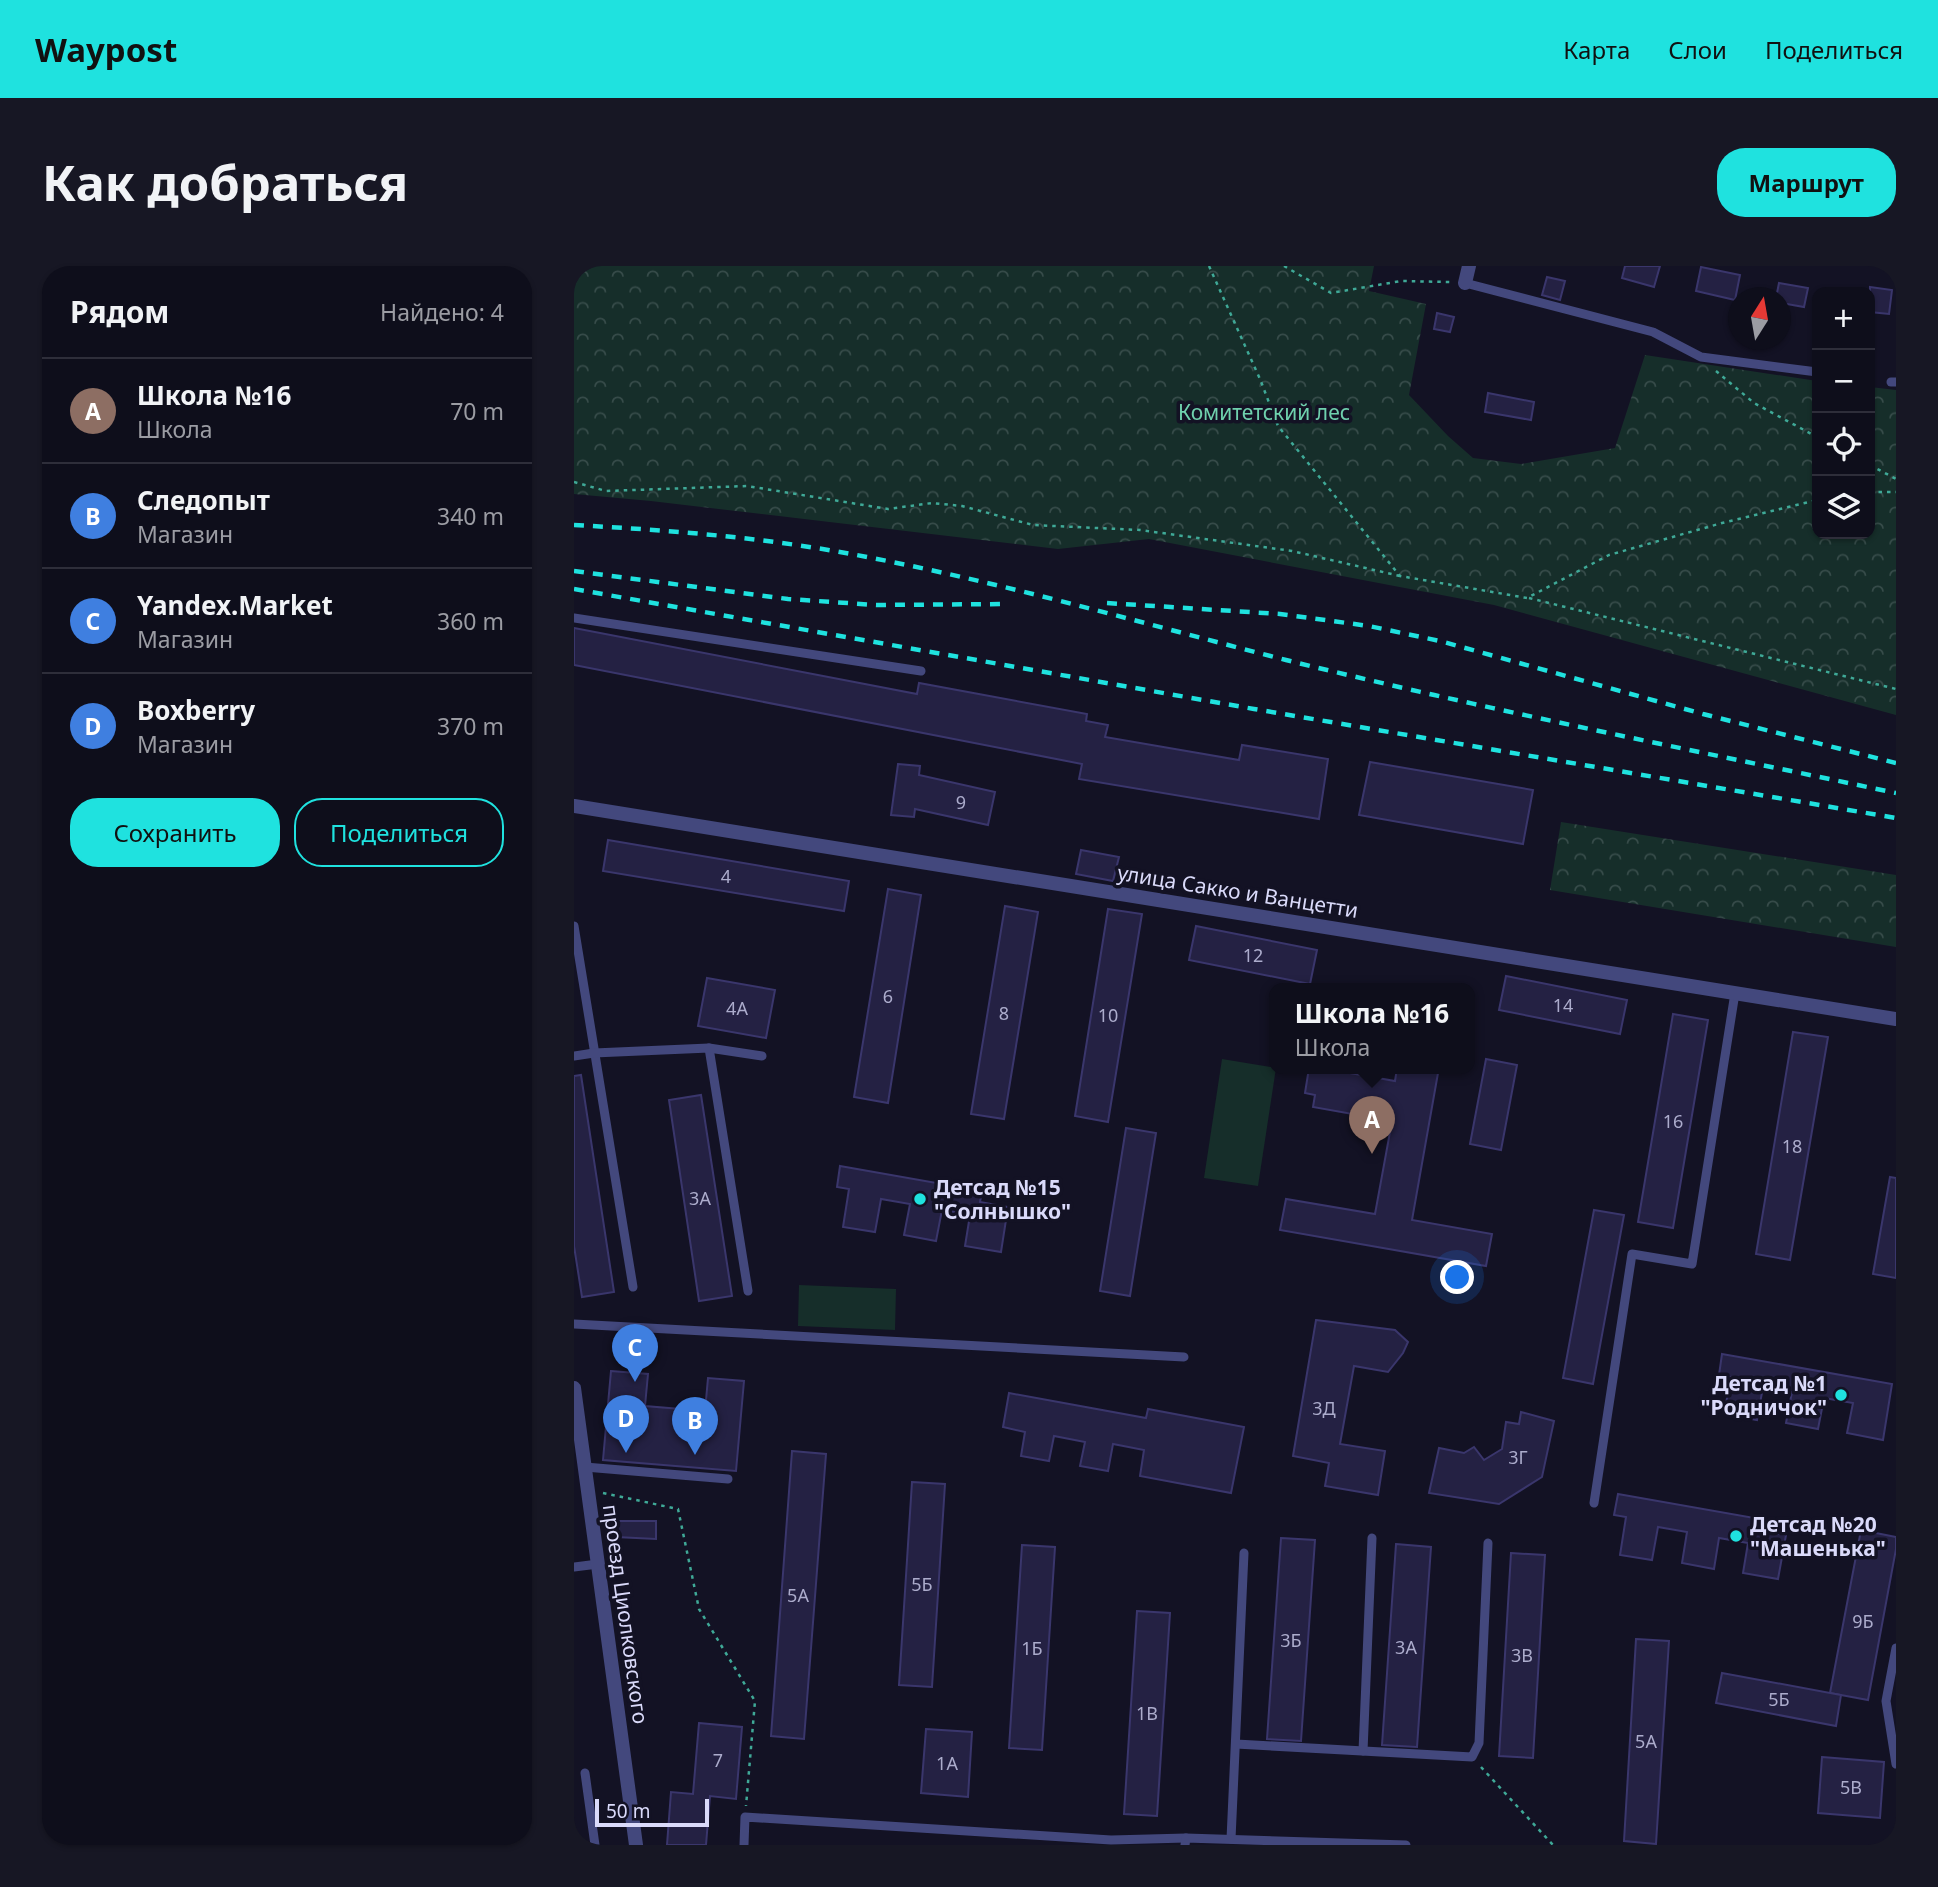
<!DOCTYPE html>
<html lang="ru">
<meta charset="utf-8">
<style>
:root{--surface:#0e0e1b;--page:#171724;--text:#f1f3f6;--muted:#9b9ca3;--line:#2e2e3a;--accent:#1fe2df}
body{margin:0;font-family:"Noto Sans",sans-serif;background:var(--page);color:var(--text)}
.controls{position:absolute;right:21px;top:21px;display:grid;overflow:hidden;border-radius:14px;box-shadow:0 2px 5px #0004}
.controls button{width:63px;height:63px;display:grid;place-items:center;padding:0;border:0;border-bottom:2px solid var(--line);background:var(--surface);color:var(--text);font:35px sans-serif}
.compass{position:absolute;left:1154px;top:21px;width:63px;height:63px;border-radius:50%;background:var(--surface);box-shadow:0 2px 5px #0004;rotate:11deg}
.scale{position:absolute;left:21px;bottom:18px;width:114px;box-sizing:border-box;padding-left:7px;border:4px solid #dadafa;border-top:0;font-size:19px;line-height:24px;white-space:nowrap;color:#dadafa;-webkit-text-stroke:5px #131224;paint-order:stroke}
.you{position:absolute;left:884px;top:1012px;width:24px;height:24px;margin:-18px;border:5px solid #fff;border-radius:50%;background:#1a73e8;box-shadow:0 0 0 10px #1a73e833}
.badge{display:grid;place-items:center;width:46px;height:46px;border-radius:50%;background:var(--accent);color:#fff;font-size:23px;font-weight:700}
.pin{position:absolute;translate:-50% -58px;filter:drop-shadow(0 2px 4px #0008)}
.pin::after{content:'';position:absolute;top:37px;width:24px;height:21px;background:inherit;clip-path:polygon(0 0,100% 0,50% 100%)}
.popup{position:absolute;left:695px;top:717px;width:206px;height:91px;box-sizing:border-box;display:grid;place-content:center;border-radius:14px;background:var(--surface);filter:drop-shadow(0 2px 5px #0005);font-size:23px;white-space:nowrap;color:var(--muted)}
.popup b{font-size:26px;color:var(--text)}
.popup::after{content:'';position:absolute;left:50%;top:100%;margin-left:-14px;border:14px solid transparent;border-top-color:var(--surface)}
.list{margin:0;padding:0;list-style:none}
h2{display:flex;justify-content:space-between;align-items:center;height:91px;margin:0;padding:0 28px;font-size:30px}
h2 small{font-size:23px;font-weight:400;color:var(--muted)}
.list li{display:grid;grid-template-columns:46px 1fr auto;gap:21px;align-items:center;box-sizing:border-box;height:105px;padding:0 28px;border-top:2px solid var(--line)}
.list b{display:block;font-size:26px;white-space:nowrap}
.list p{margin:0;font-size:23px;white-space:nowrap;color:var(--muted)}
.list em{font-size:23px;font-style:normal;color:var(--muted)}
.actions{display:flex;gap:14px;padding:21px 28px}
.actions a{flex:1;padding:16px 0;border:2px solid var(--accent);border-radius:28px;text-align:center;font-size:24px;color:var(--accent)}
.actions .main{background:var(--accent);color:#111}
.icon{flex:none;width:38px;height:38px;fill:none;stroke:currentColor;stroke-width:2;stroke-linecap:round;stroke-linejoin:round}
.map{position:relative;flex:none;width:1322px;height:1579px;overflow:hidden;border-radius:28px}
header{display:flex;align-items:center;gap:42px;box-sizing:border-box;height:98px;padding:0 35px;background:var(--accent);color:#111}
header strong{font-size:33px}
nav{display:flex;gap:38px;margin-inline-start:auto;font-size:24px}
.intro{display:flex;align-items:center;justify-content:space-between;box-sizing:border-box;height:168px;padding:0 42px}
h1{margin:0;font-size:49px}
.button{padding:18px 32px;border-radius:28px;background:var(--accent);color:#111;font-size:24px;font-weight:700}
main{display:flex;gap:42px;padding:0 42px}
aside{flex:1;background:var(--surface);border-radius:28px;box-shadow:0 2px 5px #0004}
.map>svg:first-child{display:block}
.forest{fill:url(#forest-crowns)}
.park{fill:#162e2a}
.building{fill:#242143;stroke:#3a366c;stroke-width:2}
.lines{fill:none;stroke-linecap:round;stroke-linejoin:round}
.path{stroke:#3fa997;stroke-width:2.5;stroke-dasharray:3.5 5;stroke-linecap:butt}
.service{stroke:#43487d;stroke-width:9}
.minor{stroke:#43487d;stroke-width:14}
.rail{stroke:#1fe2df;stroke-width:4.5;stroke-dasharray:10 9;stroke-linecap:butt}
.poi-dot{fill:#1fe2df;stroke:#131224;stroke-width:2.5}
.labels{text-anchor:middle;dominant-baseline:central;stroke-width:7;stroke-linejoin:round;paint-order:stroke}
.number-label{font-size:18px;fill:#acaccc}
.park-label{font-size:21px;fill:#6fd1ae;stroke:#131224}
.street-label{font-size:21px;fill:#dadafa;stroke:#131224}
.poi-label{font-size:21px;font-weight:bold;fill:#dadafa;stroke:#131224;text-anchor:start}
</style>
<header>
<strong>Waypost</strong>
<nav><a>Карта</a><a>Слои</a><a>Поделиться</a></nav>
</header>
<div class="intro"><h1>Как добраться</h1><a class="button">Маршрут</a></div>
<main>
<aside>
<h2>Рядом<small>Найдено: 4</small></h2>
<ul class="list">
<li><span class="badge" style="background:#8d6e63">A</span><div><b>Школа №16</b><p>Школа</p></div><em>70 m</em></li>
<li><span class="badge" style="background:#3f7fe0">B</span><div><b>Следопыт</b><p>Магазин</p></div><em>340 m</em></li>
<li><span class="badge" style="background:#3f7fe0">C</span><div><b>Yandex.Market</b><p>Магазин</p></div><em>360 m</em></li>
<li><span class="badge" style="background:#3f7fe0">D</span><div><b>Boxberry</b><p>Магазин</p></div><em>370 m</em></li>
</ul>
<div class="actions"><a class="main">Сохранить</a><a>Поделиться</a></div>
</aside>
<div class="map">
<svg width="1322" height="1579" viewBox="0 0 1322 1579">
<defs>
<pattern id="forest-crowns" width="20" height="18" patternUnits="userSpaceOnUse" patternTransform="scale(1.75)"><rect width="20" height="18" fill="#162e2a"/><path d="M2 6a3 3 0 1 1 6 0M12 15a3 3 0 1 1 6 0" fill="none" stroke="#374c4a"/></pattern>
</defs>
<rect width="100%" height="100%" fill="#131224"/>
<g class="forest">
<polygon points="0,0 800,0 795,25 852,38 835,129 874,170 899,192 947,198 1041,182 1071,89 1243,115 1243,268 1296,268 1296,121 1322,124 1322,449 920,339 575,273 484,283 77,235 0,228"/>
<polygon points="987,556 1322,609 1322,681 976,624"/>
</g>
<g class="park">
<polygon points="648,793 702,802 684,920 630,912"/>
<polygon points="225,1019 322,1023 321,1064 224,1060"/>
</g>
<g class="building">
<polygon points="1051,0 1086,0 1080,21 1048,12"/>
<polygon points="1127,1 1166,9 1161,34 1122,25"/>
<polygon points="973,11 991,15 986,34 968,29"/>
<polygon points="1205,17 1234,22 1230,41 1207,37 1207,32 1202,32"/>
<polygon points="1296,21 1318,24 1315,48 1296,46"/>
<polygon points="863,47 880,51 876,66 860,63"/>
<polygon points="914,127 960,136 957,154 911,146"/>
<polygon points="0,362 343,428 345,417 513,448 512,455 534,459 531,471 665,494 668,479 754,493 745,553 505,513 508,498 0,399"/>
<polygon points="796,496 959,524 949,578 785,549"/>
<polygon points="324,498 346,500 345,509 421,526 414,559 341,543 340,551 317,549"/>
<polygon points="34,574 275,615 270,645 29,605"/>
<polygon points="507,584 545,591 539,615 502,608"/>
<polygon points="314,623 347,629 314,837 280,831"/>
<polygon points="431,640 464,646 430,853 397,848"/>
<polygon points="534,643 568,648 534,856 501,850"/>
<polygon points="622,660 743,684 736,718 615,694"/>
<polygon points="932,710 1053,734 1046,768 925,744"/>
<polygon points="133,712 201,724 192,772 124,760"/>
<polygon points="1099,748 1134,754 1099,962 1064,956"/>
<polygon points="1219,766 1254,771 1216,994 1182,988"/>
<polygon points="912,793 943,799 927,884 896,878"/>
<polygon points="735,802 748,802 821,815 823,802 864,807 838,954 918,968 912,1000 706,964 712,933 801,948 818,855 739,841 741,829 731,827"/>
<polygon points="7,809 40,1026 8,1031 0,980 0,810"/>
<polygon points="127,829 158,1030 125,1035 95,834"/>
<polygon points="552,862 582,867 556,1030 526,1025"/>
<polygon points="266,900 408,925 406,936 434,941 427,986 391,980 396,949 368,944 362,975 330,969 336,938 307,933 301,966 269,961 275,923 263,921"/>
<polygon points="1316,911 1322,912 1322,1012 1299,1008"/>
<polygon points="1020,944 1050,949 1019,1118 989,1112"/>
<polygon points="742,1054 821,1064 834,1076 829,1087 814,1106 780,1100 766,1178 811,1185 804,1229 751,1220 755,1197 719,1190"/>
<polygon points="1148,1088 1318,1118 1309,1174 1273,1167 1279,1137 1250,1132 1244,1163 1212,1157 1218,1126 1189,1121 1183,1154 1150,1148 1157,1111 1145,1109"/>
<polygon points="37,1105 74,1108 71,1140 131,1145 134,1112 170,1115 162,1205 29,1194"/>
<polygon points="435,1127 572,1152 574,1143 670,1161 657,1227 566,1210 570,1184 539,1178 534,1205 506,1200 511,1176 480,1170 475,1195 447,1190 451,1166 429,1161"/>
<polygon points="947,1146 980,1155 968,1211 925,1238 855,1227 865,1182 890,1187 900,1181 910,1194 928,1183 932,1156 945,1158"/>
<polygon points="218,1185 252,1188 230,1473 197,1470"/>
<polygon points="338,1216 371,1218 358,1421 325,1419"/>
<polygon points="1044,1228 1186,1253 1184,1264 1212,1269 1204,1313 1169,1307 1174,1277 1145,1272 1140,1303 1108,1297 1113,1266 1084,1261 1078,1294 1046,1289 1052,1251 1040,1249"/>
<polygon points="43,1255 82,1255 82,1273 42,1271"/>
<polygon points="1287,1264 1322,1271 1322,1283 1294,1434 1256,1427"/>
<polygon points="707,1272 741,1274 727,1475 693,1473"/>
<polygon points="822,1278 857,1281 843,1481 808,1479"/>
<polygon points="448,1279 481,1281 468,1484 435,1482"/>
<polygon points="937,1287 971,1289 959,1492 925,1490"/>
<polygon points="563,1345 596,1347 583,1550 550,1548"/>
<polygon points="1062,1373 1095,1375 1082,1578 1050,1575"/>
<polygon points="1148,1407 1267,1429 1262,1460 1142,1437"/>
<polygon points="125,1457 168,1461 162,1533 136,1530 132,1579 93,1579 97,1526 119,1528"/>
<polygon points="352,1463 398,1466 394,1531 347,1527"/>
<polygon points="1248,1491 1310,1496 1306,1552 1244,1547"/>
</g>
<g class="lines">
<g class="path">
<polyline points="635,0 686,113 704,160 826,310 953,332 1035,289 1148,257 1243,234"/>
<polyline points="710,0 757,27 827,15 877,16"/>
<polyline points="1142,105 1180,137 1243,171"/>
<polyline points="1296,199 1322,213"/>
<polyline points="0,216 32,225 173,220 314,243 358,237 388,240 459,259 566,264 718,285 826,310"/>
<polyline points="1296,226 1322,226"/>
<polyline points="955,332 1322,423"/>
<polyline points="29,1227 104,1243 125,1343 181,1435 172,1540"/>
<polyline points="907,1501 979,1579"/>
</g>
<g class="service">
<polyline points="891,17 1079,66 1127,91 1243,106"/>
<polyline points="1317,116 1322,116"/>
<polyline points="0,352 347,405"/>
<polyline points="0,660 59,1021"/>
<polyline points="135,782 174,1025"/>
<polyline points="0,790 20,787 135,782 188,790"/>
<polyline points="0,1058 610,1091"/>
<polyline points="11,1201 154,1213"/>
<polyline points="1020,1237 1058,988 1118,998 1161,727"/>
<polyline points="0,1301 24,1298"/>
<polyline points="1322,1382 1312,1435 1322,1498"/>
<polyline points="662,1478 898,1491 905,1477 914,1277"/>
<polyline points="789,1485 798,1272"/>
<polyline points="11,1507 21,1579"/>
<polyline points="657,1573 670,1287"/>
<polyline points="170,1579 171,1551 537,1574 612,1572"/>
<polyline points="611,1579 612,1572 832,1579"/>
</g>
<g class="minor">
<polyline points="891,17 895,0"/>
<polyline points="0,540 1322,753"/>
<polyline points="0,1122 62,1579"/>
</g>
<g class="rail">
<path d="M0 259C92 264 186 271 277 288 424 315 567 357 712 394 914 444 1118 484 1322 527"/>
<polyline points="0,305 214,333 302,339 434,338"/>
<polyline points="0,323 680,443 1322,552"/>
<polyline points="533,337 706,348 795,360 866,375 1129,448 1322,497"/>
</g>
</g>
<g class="poi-dot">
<circle cx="346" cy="933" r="7"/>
<circle cx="1267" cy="1129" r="7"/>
<circle cx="1162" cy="1270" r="7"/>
</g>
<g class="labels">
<g class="number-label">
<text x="387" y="536">9</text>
<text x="152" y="610">4</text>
<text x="679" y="689">12</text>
<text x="314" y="730">6</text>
<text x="989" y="739">14</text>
<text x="163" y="742">4А</text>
<text x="430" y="747">8</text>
<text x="534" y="749">10</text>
<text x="1099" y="855">16</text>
<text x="1218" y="880">18</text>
<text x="126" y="932">3А</text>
<text x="750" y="1142">3Д</text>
<text x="944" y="1191">3Г</text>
<text x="348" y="1318">5Б</text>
<text x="224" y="1329">5А</text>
<text x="1289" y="1355">9Б</text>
<text x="717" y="1374">3Б</text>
<text x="832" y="1381">3А</text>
<text x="458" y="1382">1Б</text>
<text x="948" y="1389">3В</text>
<text x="1205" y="1433">5Б</text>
<text x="573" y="1447">1В</text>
<text x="1072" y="1475">5А</text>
<text x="144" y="1494">7</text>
<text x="373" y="1497">1А</text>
<text x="1277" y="1521">5В</text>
</g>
<g class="park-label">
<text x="690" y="146">Комитетский лес</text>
</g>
<g class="street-label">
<text transform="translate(664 625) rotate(9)">улица Сакко и Ванцетти</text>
<text transform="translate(52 1348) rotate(82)">проезд Циолковского</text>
</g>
<g class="poi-label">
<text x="360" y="921">Детсад №15<tspan x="360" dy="24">"Солнышко"</tspan></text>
<text x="1253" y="1117" text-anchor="end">Детсад №1<tspan x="1253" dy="24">"Родничок"</tspan></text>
<text x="1176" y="1258">Детсад №20<tspan x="1176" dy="24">"Машенька"</tspan></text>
</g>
</g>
</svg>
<div class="controls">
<button>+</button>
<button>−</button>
<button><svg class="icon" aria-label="locate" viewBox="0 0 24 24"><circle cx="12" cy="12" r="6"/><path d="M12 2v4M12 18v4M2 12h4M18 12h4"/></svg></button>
<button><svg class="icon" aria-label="layers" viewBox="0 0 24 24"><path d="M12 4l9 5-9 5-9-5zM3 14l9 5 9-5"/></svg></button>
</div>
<svg class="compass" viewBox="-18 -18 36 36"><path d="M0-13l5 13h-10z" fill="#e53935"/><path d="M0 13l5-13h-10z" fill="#9b9ca3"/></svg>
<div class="scale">50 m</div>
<div class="you"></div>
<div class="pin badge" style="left:798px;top:888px;background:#8d6e63">A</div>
<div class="popup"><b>Школа №16</b>Школа</div>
<div class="pin badge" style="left:121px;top:1189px;background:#3f7fe0">B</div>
<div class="pin badge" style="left:61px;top:1116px;background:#3f7fe0">C</div>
<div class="pin badge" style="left:52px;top:1187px;background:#3f7fe0">D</div>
</div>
</main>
